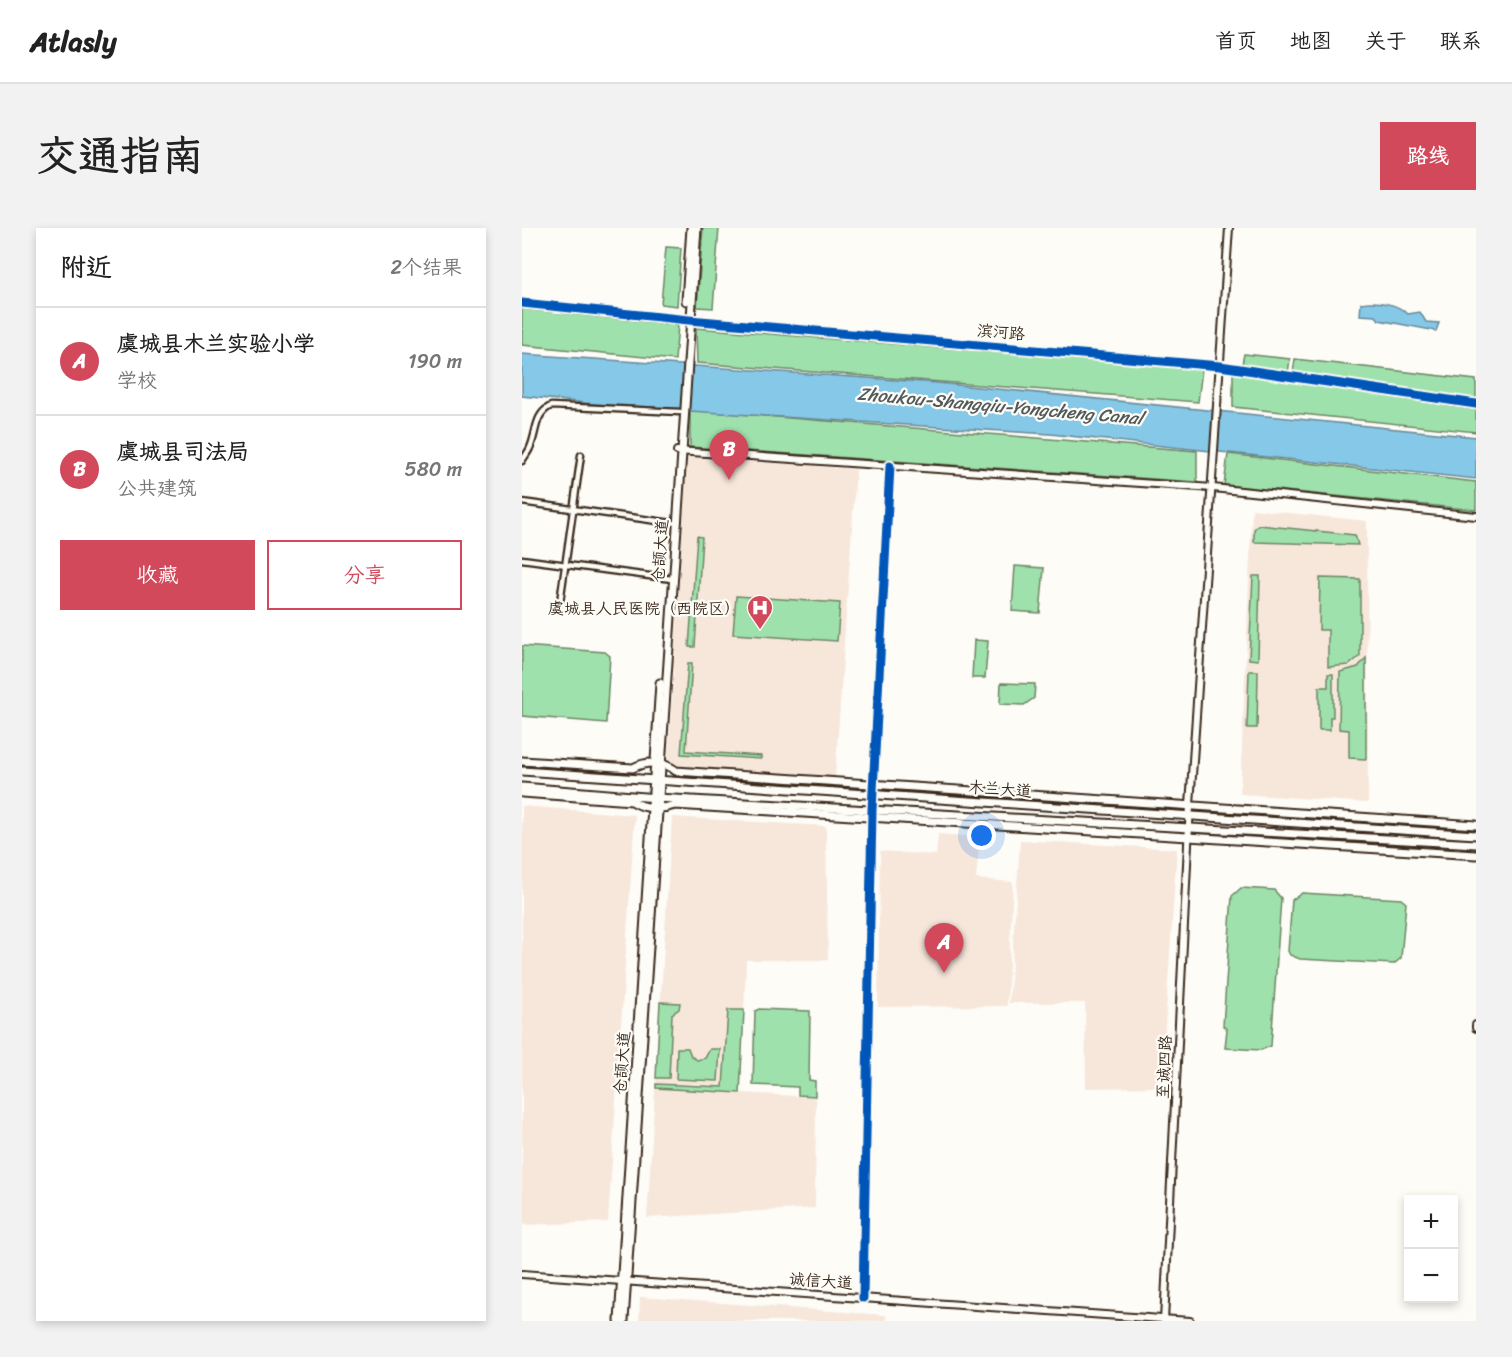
<!DOCTYPE html>
<html lang="zh">
<meta charset="utf-8">
<style>
:root{--surface:#fff;--page:#f2f2f2;--text:#222;--muted:#767676;--line:#e0e0e0;--accent:#d1495b}
body{margin:0;font-family:Sriracha,"LXGW WenKai TC",sans-serif;background:var(--page);color:var(--text)}
.controls{position:absolute;right:18px;bottom:18px;display:grid;overflow:hidden;border-radius:0px;box-shadow:0 3px 9px #0003}
.controls button{width:54px;height:54px;display:grid;place-items:center;padding:0;border:0;border-bottom:2px solid var(--line);background:var(--surface);color:var(--text);font:30px sans-serif}
.you{position:absolute;left:460px;top:608px;width:21px;height:21px;margin:-15px;border:4px solid #fff;border-radius:50%;background:#1a73e8;box-shadow:0 0 0 9px #1a73e833}
.badge{display:grid;place-items:center;width:39px;height:39px;border-radius:50%;background:var(--accent);color:#fff;font-size:20px;font-weight:700}
.pin{position:absolute;translate:-50% -50px;filter:drop-shadow(0 2px 3px #0008)}
.pin::after{content:'';position:absolute;top:32px;width:21px;height:18px;background:inherit;clip-path:polygon(0 0,100% 0,50% 100%)}
.list{margin:0;padding:0;list-style:none}
h2{display:flex;justify-content:space-between;align-items:center;height:78px;margin:0;padding:0 24px;font-size:26px}
h2 small{font-size:20px;font-weight:400;color:var(--muted)}
.list li{display:grid;grid-template-columns:39px 1fr auto;gap:18px;align-items:center;box-sizing:border-box;height:108px;padding:0 24px;border-top:2px solid var(--line)}
.list b{display:block;font-size:22px;white-space:nowrap}
.list p{margin:0;font-size:20px;white-space:nowrap;color:var(--muted)}
.list em{font-size:20px;font-style:normal;color:var(--muted)}
.actions{display:flex;gap:12px;padding:18px 24px}
.actions a{flex:1;padding:14px 0;border:2px solid var(--accent);border-radius:0px;text-align:center;font-size:21px;color:var(--accent)}
.actions .main{background:var(--accent);color:#fff}
.map{position:relative;flex:none;width:954px;height:1093px;overflow:hidden;border-radius:0px}
header{display:flex;align-items:center;gap:36px;box-sizing:border-box;height:84px;padding:0 30px;background:var(--surface);border-bottom:2px solid var(--line)}
header strong{font-size:28px}
nav{display:flex;gap:33px;margin-inline-start:auto;font-size:21px}
.intro{display:flex;align-items:center;justify-content:space-between;box-sizing:border-box;height:144px;padding:0 36px}
h1{margin:0;font-size:42px}
.button{padding:15px 27px;border-radius:0px;background:var(--accent);color:#fff;font-size:21px;font-weight:700}
main{display:flex;gap:36px;padding:0 36px}
aside{flex:1;background:var(--surface);border-radius:0px;box-shadow:0 3px 9px #0003}
.map>svg:first-child{display:block}
.built{fill:#f7e7db}
.green{fill:#9fe1ac;stroke:#6d8665;stroke-width:1.5}
.water{fill:#86c8e7;stroke:#688997;stroke-width:1.5}
.lines{fill:none;stroke-linecap:round;stroke-linejoin:round}
.street-casing{stroke:#3b2a1e;stroke-width:9}
.secondary-casing{stroke:#3b2a1e;stroke-width:10}
.primary-casing{stroke:#3b2a1e;stroke-width:11}
.street{stroke:#fdfcf7;stroke-width:4.5}
.secondary{stroke:#fdfcf7;stroke-width:6}
.primary{stroke:#fdfcf7;stroke-width:7}
.cycleway-casing{stroke:#fdfcf7;stroke-width:13}
.cycleway{stroke:#0057b8;stroke-width:9}
.labels{text-anchor:middle;dominant-baseline:central;stroke-width:4.5;stroke-linejoin:round;paint-order:stroke}
.street-label{font-size:16px;fill:#3b2a1e;stroke:#fdfcf7}
.poi-label{font-size:16px;fill:#3b2a1e;stroke:#fdfcf7;text-anchor:end}
.water-label{font-size:18px;font-style:italic;fill:#52595a;stroke:#fdfcf7}
</style>
<header>
<strong>Atlasly</strong>
<nav><a>首页</a><a>地图</a><a>关于</a><a>联系</a></nav>
</header>
<div class="intro"><h1>交通指南</h1><a class="button">路线</a></div>
<main>
<aside>
<h2>附近<small>2个结果</small></h2>
<ul class="list">
<li><span class="badge">A</span><div><b>虞城县木兰实验小学</b><p>学校</p></div><em>190 m</em></li>
<li><span class="badge">B</span><div><b>虞城县司法局</b><p>公共建筑</p></div><em>580 m</em></li>
</ul>
<div class="actions"><a class="main">收藏</a><a>分享</a></div>
</aside>
<div class="map">
<svg width="954" height="1093" viewBox="0 0 954 1093">
<rect width="100%" height="100%" fill="#fdfcf7"/>
<filter id="ink" filterUnits="userSpaceOnUse"><feTurbulence type="fractalNoise" baseFrequency=".0167" numOctaves="2"/><feDisplacementMap in="SourceGraphic" scale="12" xChannelSelector="R" yChannelSelector="G"/><feConvolveMatrix kernelMatrix="1 2 1 2 8 2 1 2 1" color-interpolation-filters="sRGB"/></filter>
<g filter="url(#ink)">
<g class="built">
<polygon points="165,229 334,241 313,550 154,540 146,532"/>
<polygon points="730,281 845,293 846,575 718,566"/>
<polygon points="0,578 113,587 86,994 0,997"/>
<polygon points="150,589 304,598 306,732 224,732 219,865 294,869 293,980 125,990"/>
<polygon points="416,606 458,609 454,651 491,654 485,778 356,779 358,623 414,627"/>
<polygon points="498,612 655,621 639,859 564,860 563,775 487,775"/>
<polygon points="118,1069 364,1087 364,1093 117,1093"/>
</g>
<g class="green">
<polygon points="181,0 197,0 191,80 175,79"/>
<polygon points="144,19 159,20 155,78 139,76"/>
<polygon points="0,81 156,97 153,132 0,117"/>
<polygon points="174,100 680,141 676,174 175,135"/>
<polygon points="722,126 768,131 766,145 720,136"/>
<polygon points="773,131 954,152 954,173 771,145"/>
<polygon points="711,145 954,182 954,204 711,179"/>
<polygon points="168,182 675,223 675,254 168,219"/>
<polygon points="706,226 954,254 954,282 702,257"/>
<polygon points="737,297 833,307 836,317 732,314 732,301"/>
<polygon points="175,308 180,309 173,419 167,419"/>
<polygon points="493,338 522,340 518,385 490,383"/>
<polygon points="731,348 738,348 736,432 727,431"/>
<polygon points="798,350 838,351 838,428 827,437 806,439 806,402 797,402"/>
<polygon points="214,368 318,375 315,413 211,406"/>
<polygon points="452,412 466,413 463,450 450,450"/>
<polygon points="0,418 83,424 88,428 84,495 0,488"/>
<polygon points="844,430 844,531 827,530 827,502 817,501 818,444 836,439"/>
<polygon points="166,435 170,435 164,523 239,528 239,531 159,526"/>
<polygon points="727,443 736,443 735,500 725,500"/>
<polygon points="806,446 811,446 811,489 808,489 808,502 797,502 797,459 806,459"/>
<polygon points="479,455 513,456 512,470 502,477 478,476"/>
<polygon points="719,660 752,662 759,670 749,818 739,822 703,820 705,801 701,798 710,668"/>
<polygon points="780,665 879,671 884,675 879,730 872,736 778,731 768,727 766,723 770,672"/>
<polygon points="138,774 158,775 157,781 150,786 147,850 134,850"/>
<polygon points="237,781 288,783 287,852 293,853 293,868 276,867 276,859 231,857 233,783"/>
<polygon points="206,782 222,782 218,865 134,860 134,856 201,859"/>
<polygon points="155,820 166,820 169,828 175,832 183,830 188,821 198,821 196,853 154,851"/>
</g>
<g class="water">
<path d="M839 75C855 72 876 76 886 86L898 84 904 94 917 95 914 103 857 92 854 88 838 87Z"/>
<polygon points="0,126 416,155 954,209 954,251 528,206 90,178 0,168"/>
</g>
<g class="lines">
<defs>
<g id="street">
<path d="M0 233C2 229 6 225 8 220 15 205 12 186 29 178L158 184"/>
<polyline points="0,274 150,295"/>
<polyline points="0,331 150,351"/>
<polyline points="38,374 59,227"/>
</g>
<g id="secondary">
<polyline points="0,75 167,92 698,138 954,176"/>
<polyline points="155,223 691,260 954,288"/>
<polyline points="954,800 954,797"/>
<polyline points="0,1046 668,1093"/>
<polyline points="341,1070 350,582 368,238"/>
<polyline points="642,1093 668,577 707,0"/>
</g>
<g id="primary">
<polyline points="164,73 169,0"/>
<path d="M0 533 111 540C124 533 142 533 154 543L954 597"/>
<polyline points="0,543 954,607"/>
<polyline points="0,559 135,570 954,616"/>
<path d="M0 565 110 573C122 581 139 582 153 577L954 627"/>
<polyline points="97,1093 138,455"/>
<polyline points="102,1093 175,0"/>
</g>
</defs>
<use href="#street" class="street-casing"/>
<use href="#secondary" class="secondary-casing"/>
<use href="#primary" class="primary-casing"/>
<use href="#street" class="street"/>
<use href="#secondary" class="secondary"/>
<use href="#primary" class="primary"/>
<defs>
<g id="cycleway">
<polyline points="0,75 167,92 698,138 954,176"/>
<polyline points="341,1070 350,582 368,238"/>
</g>
</defs>
<use href="#cycleway" class="cycleway-casing"/>
<use href="#cycleway" class="cycleway"/>
</g>
</g>
<defs>
<symbol id="hospital-pin" viewBox="-11 -11 22 30"><path d="M0 17L-7.5 6A9.5 9.5 0 1 1 7.5 6Z" fill="#d1495b" stroke="#fdfcf7"/><path d="M-5-5h3v3.5h4V-5h3V5h-3V1.5h-4V5h-3Z" fill="#fff"/></symbol>
</defs>
<g fill-rule="evenodd">
<use href="#hospital-pin" x="223" y="365" width="30" height="40"/>
</g>
<g class="labels">
<g class="street-label">
<text transform="translate(479 104) rotate(5)">滨河路</text>
<text transform="translate(138 323) rotate(-86)">仓颉大道</text>
<text transform="translate(478 561) rotate(4)">木兰大道</text>
<text transform="translate(100 835) rotate(-86)">仓颉大道</text>
<text transform="translate(642 839) rotate(-87)">至诚四路</text>
<text transform="translate(299 1053) rotate(4)">诚信大道</text>
</g>
<g class="poi-label">
<text x="218" y="380">虞城县人民医院（西院区）</text>
</g>
<g class="water-label">
<text transform="translate(478 178) rotate(5)">Zhoukou-Shangqiu-Yongcheng Canal</text>
</g>
</g>
</svg>
<div class="controls">
<button>+</button>
<button>−</button>
</div>
<div class="you"></div>
<div class="pin badge" style="left:422px;top:745px">A</div>
<div class="pin badge" style="left:207px;top:252px">B</div>
</div>
</main>
